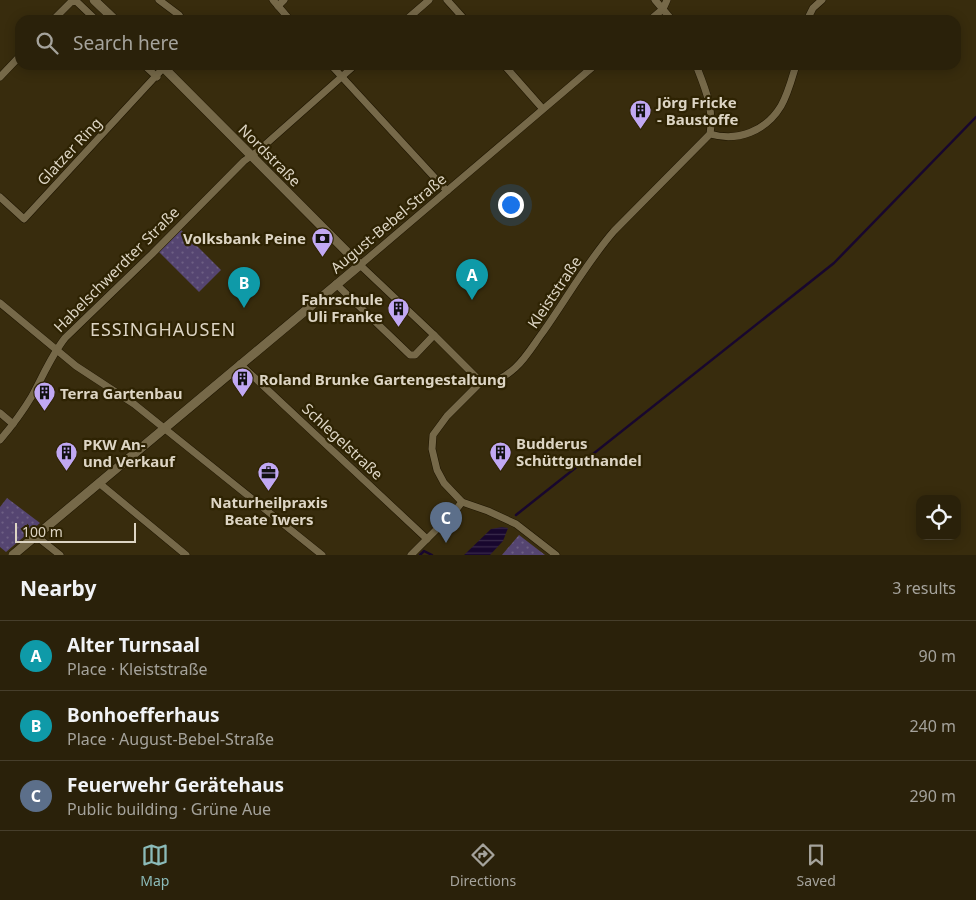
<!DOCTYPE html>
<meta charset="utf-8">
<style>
:root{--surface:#2a210a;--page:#362e18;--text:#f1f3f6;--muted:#a5a39c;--line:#463e2b;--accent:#8bbbb9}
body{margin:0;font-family:"Noto Sans",sans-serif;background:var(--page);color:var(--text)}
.controls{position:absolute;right:15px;bottom:15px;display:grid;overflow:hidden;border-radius:10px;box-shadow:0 2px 12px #0003}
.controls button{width:45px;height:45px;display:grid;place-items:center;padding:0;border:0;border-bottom:1px solid var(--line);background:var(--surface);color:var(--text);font:25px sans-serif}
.scale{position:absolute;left:15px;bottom:12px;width:121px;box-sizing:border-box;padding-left:5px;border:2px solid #ddd5c4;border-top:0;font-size:14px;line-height:18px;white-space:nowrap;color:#ddd5c4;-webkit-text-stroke:4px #2e2303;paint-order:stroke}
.you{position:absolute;left:510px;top:204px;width:18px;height:18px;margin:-12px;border:4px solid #fff;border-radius:50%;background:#1a73e8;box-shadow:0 0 0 8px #1a73e833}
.badge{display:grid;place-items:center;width:32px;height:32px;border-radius:50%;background:var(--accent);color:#fff;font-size:16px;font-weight:700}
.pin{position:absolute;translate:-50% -41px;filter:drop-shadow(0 1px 2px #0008)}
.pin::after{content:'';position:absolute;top:26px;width:18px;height:15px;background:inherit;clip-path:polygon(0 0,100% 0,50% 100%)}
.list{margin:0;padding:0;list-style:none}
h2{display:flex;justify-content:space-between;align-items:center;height:65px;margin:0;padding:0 20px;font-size:21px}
h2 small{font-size:16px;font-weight:400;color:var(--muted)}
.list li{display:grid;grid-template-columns:32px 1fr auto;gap:15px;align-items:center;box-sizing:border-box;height:70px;padding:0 20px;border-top:1px solid var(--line)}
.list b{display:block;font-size:19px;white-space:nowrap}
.list p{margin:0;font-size:16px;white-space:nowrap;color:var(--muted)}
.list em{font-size:16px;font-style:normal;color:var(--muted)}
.icon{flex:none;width:28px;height:28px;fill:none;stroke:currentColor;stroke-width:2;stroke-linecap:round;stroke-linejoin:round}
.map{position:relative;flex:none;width:976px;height:555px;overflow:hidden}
.search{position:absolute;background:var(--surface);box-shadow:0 2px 12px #0003;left:15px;right:15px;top:15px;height:55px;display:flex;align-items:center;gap:12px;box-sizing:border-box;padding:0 18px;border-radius:15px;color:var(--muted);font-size:19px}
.sheet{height:275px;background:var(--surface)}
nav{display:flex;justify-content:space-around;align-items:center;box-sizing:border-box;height:70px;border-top:1px solid var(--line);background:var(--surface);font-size:14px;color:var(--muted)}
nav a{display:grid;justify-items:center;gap:2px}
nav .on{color:var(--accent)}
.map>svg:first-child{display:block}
.green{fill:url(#green-dots)}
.water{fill:url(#water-rules)}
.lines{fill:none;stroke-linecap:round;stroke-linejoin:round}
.stream{stroke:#18072e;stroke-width:2.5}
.minor-casing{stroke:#1e1501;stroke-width:8}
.tertiary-casing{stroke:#1e1501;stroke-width:10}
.minor{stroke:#766949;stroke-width:7}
.tertiary{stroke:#766949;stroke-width:9}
.labels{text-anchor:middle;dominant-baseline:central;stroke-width:4.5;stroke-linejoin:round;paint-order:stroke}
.poi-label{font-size:15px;font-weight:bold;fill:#ddd5c4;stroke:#2e2303;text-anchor:start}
.street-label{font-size:15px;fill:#ddd5c4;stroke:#2e2303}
.quarter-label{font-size:18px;letter-spacing:1px;fill:#ddd5c4;stroke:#2e2303}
</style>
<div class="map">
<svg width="976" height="555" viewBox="0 0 976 555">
<defs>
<pattern id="green-dots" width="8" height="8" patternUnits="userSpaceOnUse" patternTransform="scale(1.25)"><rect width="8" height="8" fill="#554571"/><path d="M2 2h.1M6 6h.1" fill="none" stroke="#6d5f84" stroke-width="1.8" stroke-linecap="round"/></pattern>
<pattern id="water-rules" width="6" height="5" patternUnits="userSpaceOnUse" patternTransform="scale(1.25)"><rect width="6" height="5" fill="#18072e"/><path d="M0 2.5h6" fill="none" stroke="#392a4b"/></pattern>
</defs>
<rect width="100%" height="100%" fill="#382c0d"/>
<g class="green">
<polygon points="181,230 221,270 199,292 159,252"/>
<polygon points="7,498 40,523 6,552 0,547 0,507"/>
<polygon points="519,535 545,555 502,555"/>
</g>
<polygon class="water" points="502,527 508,528 503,541 490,555 464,555 491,529"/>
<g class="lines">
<g class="stream">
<polyline points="516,515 834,263 976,117"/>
<polyline points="420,555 424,551 432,555"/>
</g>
<defs>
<g id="minor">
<polyline points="159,0 179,15 182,20"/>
<polyline points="273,0 290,20"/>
<polyline points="447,0 465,20"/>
<polyline points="655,0 672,20"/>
<polyline points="278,6 284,0"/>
<polyline points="53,20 71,2 76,1 96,20"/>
<polyline points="406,20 429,0"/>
<polyline points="650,20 663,9 667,0"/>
<polyline points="807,20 813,8 822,0"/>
<polyline points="144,65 157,77"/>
<polyline points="331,65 447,191"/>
<polyline points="504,65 542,108"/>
<path d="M595 65 360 265 434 335 481 382C494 384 505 377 515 368 526 358 534 344 543 332 567 298 587 262 614 231L710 134C714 108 705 88 696 65"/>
<polyline points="0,77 20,56"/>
<path d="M710 134C738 142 766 131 781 106 788 94 792 78 796 65"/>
<polyline points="0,197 24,219 166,65"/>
<polyline points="336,284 410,355 415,355 434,335"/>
<polyline points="0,303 76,366 134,404 322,555"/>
<polyline points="240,364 427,539"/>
<polyline points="481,382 447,416 433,435 432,449 437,470 444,483 462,502 488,511 516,524 556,555"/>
<polyline points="0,413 13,424"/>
<path d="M0 440C12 426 23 411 32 396 43 376 51 356 65 338L152 254 244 161 258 151 355 65"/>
<polyline points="99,483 186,555"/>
<polyline points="36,536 60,555"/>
<polyline points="411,555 455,511 462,502"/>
</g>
<g id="tertiary">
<polyline points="94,0 115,20"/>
<polyline points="13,555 360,265 161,65"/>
</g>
</defs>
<use href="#minor" class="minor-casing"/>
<use href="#tertiary" class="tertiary-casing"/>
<use href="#minor" class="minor"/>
<use href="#tertiary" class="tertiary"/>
</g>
<defs>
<symbol id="building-pin" viewBox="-11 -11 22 30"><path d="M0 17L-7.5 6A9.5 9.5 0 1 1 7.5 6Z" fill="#c1a8f3" stroke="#2e2303"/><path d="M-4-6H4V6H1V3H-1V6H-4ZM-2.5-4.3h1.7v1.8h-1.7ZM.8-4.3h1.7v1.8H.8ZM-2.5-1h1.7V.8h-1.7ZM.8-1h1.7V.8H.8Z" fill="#111"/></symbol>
<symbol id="bank-pin" viewBox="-11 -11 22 30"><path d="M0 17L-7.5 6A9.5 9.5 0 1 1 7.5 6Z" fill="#c1a8f3" stroke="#2e2303"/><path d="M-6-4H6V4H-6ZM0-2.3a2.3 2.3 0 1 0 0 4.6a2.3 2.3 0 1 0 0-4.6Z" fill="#111"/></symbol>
<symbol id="office-pin" viewBox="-11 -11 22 30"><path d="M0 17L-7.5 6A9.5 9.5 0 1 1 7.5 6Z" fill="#c1a8f3" stroke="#2e2303"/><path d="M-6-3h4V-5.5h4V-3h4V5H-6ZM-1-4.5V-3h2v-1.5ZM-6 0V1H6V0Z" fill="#111"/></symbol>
</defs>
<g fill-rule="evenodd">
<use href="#building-pin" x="628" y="98" width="25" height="34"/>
<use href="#bank-pin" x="310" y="226" width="25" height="34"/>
<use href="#building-pin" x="386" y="296" width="25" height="34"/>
<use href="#building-pin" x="230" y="366" width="25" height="34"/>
<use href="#building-pin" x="32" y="380" width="25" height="34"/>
<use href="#building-pin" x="488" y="440" width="25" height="34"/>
<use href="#building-pin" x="54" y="440" width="25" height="34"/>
<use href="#office-pin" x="256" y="460" width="25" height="34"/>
</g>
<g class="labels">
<g class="poi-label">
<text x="657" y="102">Jörg Fricke<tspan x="657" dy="17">- Baustoffe</tspan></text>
<text x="306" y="238" text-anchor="end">Volksbank Peine</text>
<text x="383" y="299" text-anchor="end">Fahrschule<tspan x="383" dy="17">Uli Franke</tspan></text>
<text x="259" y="379">Roland Brunke Gartengestaltung</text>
<text x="60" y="393">Terra Gartenbau</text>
<text x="516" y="443">Budderus<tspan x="516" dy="17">Schüttguthandel</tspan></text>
<text x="83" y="444">PKW An-<tspan x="83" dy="17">und Verkauf</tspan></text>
<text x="269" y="502" text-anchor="middle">Naturheilpraxis<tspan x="269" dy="17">Beate Iwers</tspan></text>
</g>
<g class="street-label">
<text transform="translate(69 151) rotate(-47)">Glatzer Ring</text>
<text transform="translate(270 155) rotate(45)">Nordstraße</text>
<text transform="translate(388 223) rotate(-40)">August-Bebel-Straße</text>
<text transform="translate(116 269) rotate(-45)">Habelschwerdter Straße</text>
<text transform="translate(554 292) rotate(-56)">Kleiststraße</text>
<text transform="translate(343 441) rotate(43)">Schlegelstraße</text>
</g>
<g class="quarter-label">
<text x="163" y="329">ESSINGHAUSEN</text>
</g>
</g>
</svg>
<div class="controls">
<button><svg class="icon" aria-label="locate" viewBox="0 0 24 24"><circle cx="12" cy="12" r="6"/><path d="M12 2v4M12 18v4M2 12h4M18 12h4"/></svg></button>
</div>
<div class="scale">100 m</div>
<div class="you"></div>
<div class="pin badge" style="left:472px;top:300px;background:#0f9aa8">A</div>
<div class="pin badge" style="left:244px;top:308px;background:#0f9aa8">B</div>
<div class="pin badge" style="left:446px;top:543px;background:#5c6f8a">C</div>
<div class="search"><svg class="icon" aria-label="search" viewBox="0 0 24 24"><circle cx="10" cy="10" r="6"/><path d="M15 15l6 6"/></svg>Search here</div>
</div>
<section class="sheet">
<h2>Nearby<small>3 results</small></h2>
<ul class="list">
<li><span class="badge" style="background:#0f9aa8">A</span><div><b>Alter Turnsaal</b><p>Place · Kleiststraße</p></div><em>90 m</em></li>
<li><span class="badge" style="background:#0f9aa8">B</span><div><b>Bonhoefferhaus</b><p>Place · August-Bebel-Straße</p></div><em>240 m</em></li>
<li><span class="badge" style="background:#5c6f8a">C</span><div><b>Feuerwehr Gerätehaus</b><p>Public building · Grüne Aue</p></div><em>290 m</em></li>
</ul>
</section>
<nav>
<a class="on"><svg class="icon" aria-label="map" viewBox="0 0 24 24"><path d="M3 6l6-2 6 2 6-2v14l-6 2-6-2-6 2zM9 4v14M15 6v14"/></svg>Map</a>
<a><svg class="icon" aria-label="directions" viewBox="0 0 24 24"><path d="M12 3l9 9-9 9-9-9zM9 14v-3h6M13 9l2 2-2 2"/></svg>Directions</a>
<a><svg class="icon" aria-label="saved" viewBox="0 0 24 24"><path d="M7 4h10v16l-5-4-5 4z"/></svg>Saved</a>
</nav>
